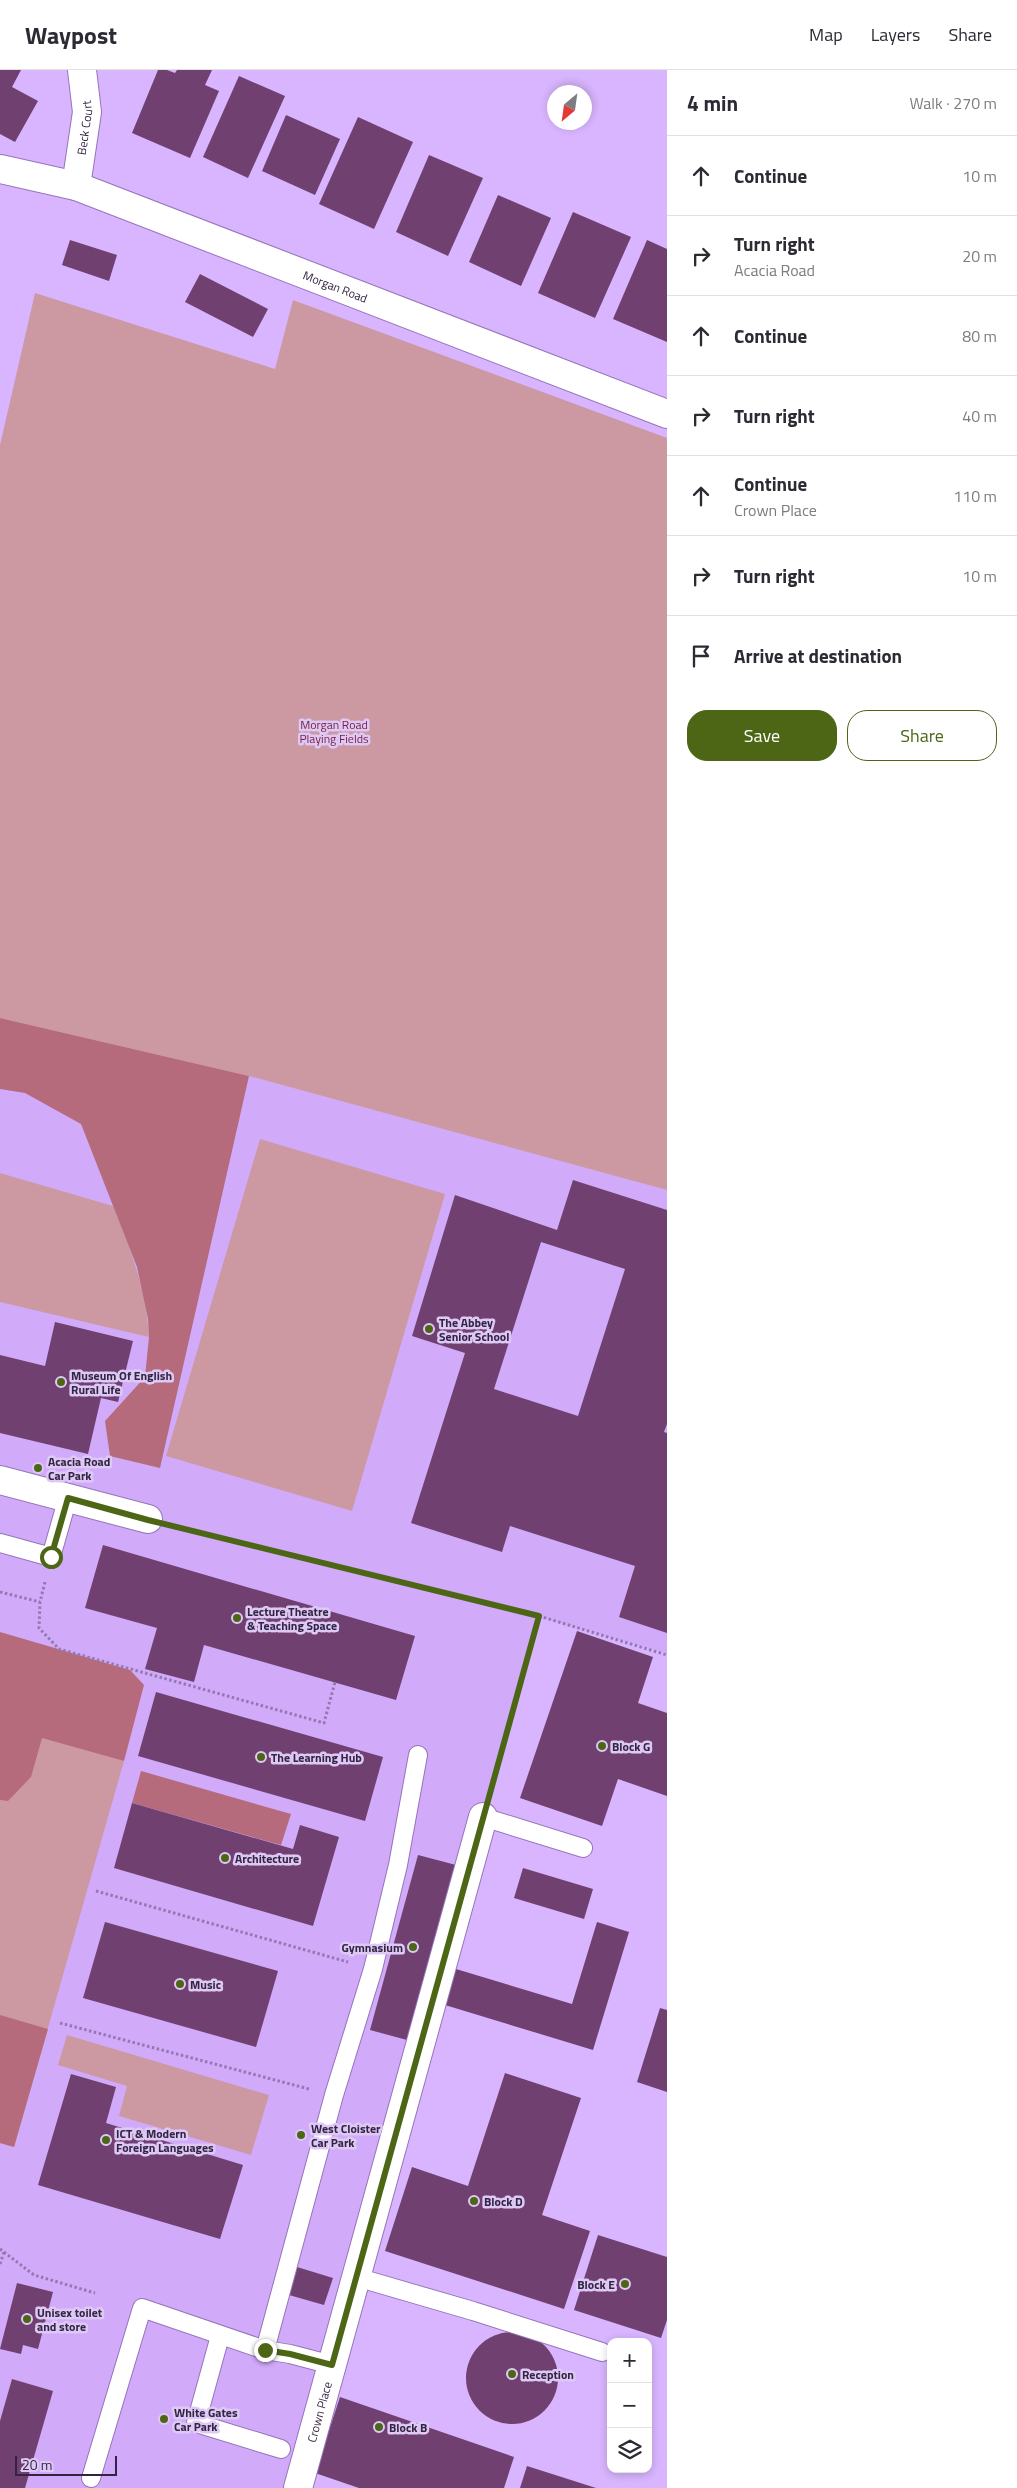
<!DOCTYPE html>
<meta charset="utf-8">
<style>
:root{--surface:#fff;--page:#f2f2f3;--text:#2b2b33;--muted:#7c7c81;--line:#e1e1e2;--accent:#4c6616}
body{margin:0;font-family:"Titillium Web",sans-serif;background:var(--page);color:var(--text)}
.controls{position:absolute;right:15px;bottom:15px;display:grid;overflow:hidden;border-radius:10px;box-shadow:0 2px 8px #0003}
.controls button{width:45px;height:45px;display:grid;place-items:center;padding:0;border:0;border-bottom:1px solid var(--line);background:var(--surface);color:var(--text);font:25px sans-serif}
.compass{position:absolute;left:547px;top:15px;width:45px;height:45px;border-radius:50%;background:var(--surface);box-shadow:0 2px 8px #0003;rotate:209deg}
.scale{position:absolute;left:15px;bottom:12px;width:102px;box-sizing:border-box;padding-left:5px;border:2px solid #332542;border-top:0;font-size:14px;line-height:18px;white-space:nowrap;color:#332542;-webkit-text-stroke:4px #dec9f6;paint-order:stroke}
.stop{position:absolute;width:15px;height:15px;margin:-11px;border:4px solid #4c6616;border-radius:50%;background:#fff}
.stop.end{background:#4c6616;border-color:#fff;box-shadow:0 1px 5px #0008}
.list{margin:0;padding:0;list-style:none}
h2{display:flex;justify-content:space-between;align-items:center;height:65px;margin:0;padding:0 20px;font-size:21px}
h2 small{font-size:16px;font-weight:400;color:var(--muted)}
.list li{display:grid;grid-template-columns:32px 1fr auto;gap:15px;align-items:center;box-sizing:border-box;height:80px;padding:0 20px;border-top:1px solid var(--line)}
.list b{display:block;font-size:19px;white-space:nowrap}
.list p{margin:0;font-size:16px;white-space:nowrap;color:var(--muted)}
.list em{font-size:16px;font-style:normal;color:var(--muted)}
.actions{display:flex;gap:10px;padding:15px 20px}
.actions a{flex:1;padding:11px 0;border:1px solid var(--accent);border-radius:20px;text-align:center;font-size:18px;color:var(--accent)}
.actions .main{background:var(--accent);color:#fff}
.icon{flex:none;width:28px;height:28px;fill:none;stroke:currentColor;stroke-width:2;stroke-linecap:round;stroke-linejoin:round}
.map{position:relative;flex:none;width:667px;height:2418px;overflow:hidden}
header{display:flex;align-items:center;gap:30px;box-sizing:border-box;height:70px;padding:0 25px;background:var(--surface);border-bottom:1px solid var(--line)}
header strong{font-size:24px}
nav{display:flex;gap:28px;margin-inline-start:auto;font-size:18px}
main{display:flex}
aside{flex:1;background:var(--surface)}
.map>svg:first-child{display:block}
.built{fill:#d1aafa}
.green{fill:#cc99a3}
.forest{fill:#b56b7c}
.building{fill:#6f4070;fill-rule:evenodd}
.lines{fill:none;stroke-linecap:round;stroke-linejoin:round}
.lane-casing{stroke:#9674b9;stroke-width:20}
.street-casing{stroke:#9674b9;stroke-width:30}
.path{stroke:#9379af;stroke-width:3;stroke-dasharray:2.5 2.5;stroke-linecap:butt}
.lane{stroke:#fff;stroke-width:18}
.street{stroke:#fff;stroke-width:28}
.route{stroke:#4c6616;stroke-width:6}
.poi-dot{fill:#4c6616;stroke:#dec9f6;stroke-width:2}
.labels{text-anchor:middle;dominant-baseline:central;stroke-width:5;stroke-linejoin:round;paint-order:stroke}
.street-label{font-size:12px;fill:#332542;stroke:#dec9f6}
.park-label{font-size:12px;fill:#7a1f3c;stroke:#dec9f6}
.poi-label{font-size:12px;font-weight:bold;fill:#332542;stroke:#dec9f6;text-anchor:start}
</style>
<header>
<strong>Waypost</strong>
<nav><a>Map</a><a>Layers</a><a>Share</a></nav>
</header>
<main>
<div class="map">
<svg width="667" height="2418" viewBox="0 0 667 2418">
<rect width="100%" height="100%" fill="#d8b5fe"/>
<polygon class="built" points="0,948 249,1006 667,1120 667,1583 539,1547 288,2418 0,2418"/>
<g class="green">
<polygon points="35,223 275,299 293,230 667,368 667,1120 249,1006 0,948 0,375"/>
<polygon points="260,1069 445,1124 352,1441 166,1386"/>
<path d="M0 1103 113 1136C131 1178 146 1221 149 1267L0 1232Z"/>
<polygon points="0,1655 124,1691 14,2077 0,2073"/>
<polygon points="67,1965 269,2025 251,2085 119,2046 127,2016 58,1995"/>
</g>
<g class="forest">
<polygon points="0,948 249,1006 160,1398 110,1386 105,1351 145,1307 149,1267 148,1249 137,1197 81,1054 25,1023 0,1019"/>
<polygon points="0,1562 130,1600 144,1615 124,1691 42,1668 31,1707 8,1731 0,1730"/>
<polygon points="141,1701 291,1744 281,1775 132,1733"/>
<polygon points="0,1945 48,1959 14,2077 0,2073"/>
</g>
<g class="building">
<polygon points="0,0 21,0 12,17 38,31 15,72 0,64"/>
<polygon points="158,0 167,0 175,3 177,0 212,0 205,15 219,21 190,88 132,63"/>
<polygon points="239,6 285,26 248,108 203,87"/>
<polygon points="286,45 340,69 315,125 262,101"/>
<polygon points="358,47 413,72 374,159 319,134"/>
<polygon points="429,85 483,108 448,186 396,162"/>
<polygon points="498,125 551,148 521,216 469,192"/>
<polygon points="573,142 631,167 595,248 538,223"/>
<polygon points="70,170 117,185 109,211 62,195"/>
<polygon points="647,170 667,179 667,272 613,249"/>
<polygon points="200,204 268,239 253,267 185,232"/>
<path d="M573 1110 667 1140V1354L664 1362 667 1363V1563L619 1547 635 1496 510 1456 502 1482 411 1453 465 1283 412 1266 455 1125 557 1160ZM541 1172 625 1199 578 1346 494 1319Z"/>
<polygon points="55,1252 133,1271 118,1332 101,1328 88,1384 0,1363 0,1285 45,1296"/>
<polygon points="103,1475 415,1566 396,1630 204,1575 194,1612 145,1599 157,1558 85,1538"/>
<polygon points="577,1561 653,1587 638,1633 667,1643 667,1726 618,1709 602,1756 520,1728"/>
<polygon points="156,1622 383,1687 365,1751 138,1686"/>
<polygon points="132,1733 293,1779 300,1755 339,1767 313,1856 114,1798"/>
<polygon points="418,1785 456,1795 407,1970 370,1960"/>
<polygon points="523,1798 593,1819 584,1849 514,1828"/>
<polygon points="105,1852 278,1901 256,1977 83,1928"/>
<polygon points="597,1852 629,1862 593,1980 445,1935 456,1899 572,1934"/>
<polygon points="660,1938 667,1940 667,2022 637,2012"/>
<polygon points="505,2003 581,2028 542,2145 590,2161 564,2239 385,2181 412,2097 468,2116"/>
<polygon points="71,2004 116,2017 106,2053 243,2095 220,2169 38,2115"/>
<polygon points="598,2165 667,2187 667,2250 661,2268 574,2240"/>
<polygon points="297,2197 333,2208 324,2235 289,2225"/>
<polygon points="17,2213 53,2222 38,2279 23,2275 21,2284 0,2279"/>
<circle cx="512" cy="2308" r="46"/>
<polygon points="12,2309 53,2321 25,2418 0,2418 0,2351"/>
<polygon points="340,2327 514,2387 504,2418 359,2418 315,2403"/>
<polygon points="527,2396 596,2418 520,2418"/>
</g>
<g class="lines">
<defs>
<g id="lane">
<polyline points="0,1473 51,1487 68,1427"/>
<polyline points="483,1747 583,1778"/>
<polyline points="356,2207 473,2241 602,2282"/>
<polyline points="220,2266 196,2353 281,2379"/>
<polyline points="332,2295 290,2284 265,2280 334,2025 373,1899 398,1795 418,1685"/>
<polyline points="91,2408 142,2238 265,2280"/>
</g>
<g id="street">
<path id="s1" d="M0 99 76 116 667 344"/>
<path id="s2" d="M76 116 87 42 82 0"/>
<polyline points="0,1410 148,1449"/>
<path id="s3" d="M298 2418 483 1747"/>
</g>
</defs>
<use href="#lane" class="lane-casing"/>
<use href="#street" class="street-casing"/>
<g class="path">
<polyline points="178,1457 539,1546 492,1717"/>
<polyline points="45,1512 40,1532 39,1558 59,1579 324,1653 335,1612"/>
<polyline points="0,1522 40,1532"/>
<polyline points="539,1546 667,1585"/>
<polyline points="96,1821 348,1892"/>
<polyline points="60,1953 309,2019"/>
<polyline points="0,2179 34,2205 95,2223"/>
<polyline points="0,2194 4,2182"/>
</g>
<use href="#lane" class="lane"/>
<use href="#street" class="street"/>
</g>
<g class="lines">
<polyline class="route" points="51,1487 68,1428 148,1450 539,1546 332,2295 290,2284 265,2280"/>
</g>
<g class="poi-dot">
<circle cx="429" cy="1259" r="5"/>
<circle cx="61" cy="1312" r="5"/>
<circle cx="38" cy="1398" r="5"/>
<circle cx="237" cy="1548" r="5"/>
<circle cx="602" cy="1676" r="5"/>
<circle cx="261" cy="1687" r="5"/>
<circle cx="225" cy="1788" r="5"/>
<circle cx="413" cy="1877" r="5"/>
<circle cx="180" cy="1914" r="5"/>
<circle cx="301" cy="2065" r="5"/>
<circle cx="106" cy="2070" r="5"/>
<circle cx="474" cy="2131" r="5"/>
<circle cx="625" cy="2214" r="5"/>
<circle cx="27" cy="2249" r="5"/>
<circle cx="512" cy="2304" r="5"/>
<circle cx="164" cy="2349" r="5"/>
<circle cx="379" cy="2357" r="5"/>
</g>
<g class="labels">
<g class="street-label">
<text stroke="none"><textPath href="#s2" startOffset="59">Beck Court</textPath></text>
<text stroke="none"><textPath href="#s1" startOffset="356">Morgan Road</textPath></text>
<text stroke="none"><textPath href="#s3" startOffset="79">Crown Place</textPath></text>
</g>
<g class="park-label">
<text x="334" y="654">Morgan Road<tspan x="334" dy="14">Playing Fields</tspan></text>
</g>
<g class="poi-label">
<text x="439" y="1252">The Abbey<tspan x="439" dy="14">Senior School</tspan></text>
<text x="71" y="1305">Museum Of English<tspan x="71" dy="14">Rural Life</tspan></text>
<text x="48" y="1391">Acacia Road<tspan x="48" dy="14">Car Park</tspan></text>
<text x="247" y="1541">Lecture Theatre<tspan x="247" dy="14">&amp; Teaching Space</tspan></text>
<text x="612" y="1676">Block G</text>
<text x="271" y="1687">The Learning Hub</text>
<text x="235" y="1788">Architecture</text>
<text x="403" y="1877" text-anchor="end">Gymnasium</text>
<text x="190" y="1914">Music</text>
<text x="311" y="2058">West Cloister<tspan x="311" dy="14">Car Park</tspan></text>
<text x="116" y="2063">ICT &amp; Modern<tspan x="116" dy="14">Foreign Languages</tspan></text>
<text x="484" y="2131">Block D</text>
<text x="615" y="2214" text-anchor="end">Block E</text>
<text x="37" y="2242">Unisex toilet<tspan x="37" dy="14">and store</tspan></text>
<text x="522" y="2304">Reception</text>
<text x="174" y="2342">White Gates<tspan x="174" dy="14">Car Park</tspan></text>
<text x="389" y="2357">Block B</text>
</g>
</g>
</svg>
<div class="controls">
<button>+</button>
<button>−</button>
<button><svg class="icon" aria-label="layers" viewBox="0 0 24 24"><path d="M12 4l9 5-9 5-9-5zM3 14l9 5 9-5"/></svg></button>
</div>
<svg class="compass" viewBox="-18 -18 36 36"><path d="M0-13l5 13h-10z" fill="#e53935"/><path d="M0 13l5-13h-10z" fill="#7c7c81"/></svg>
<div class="scale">20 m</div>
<div class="stop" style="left:51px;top:1487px"></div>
<div class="stop end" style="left:265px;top:2280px"></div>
</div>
<aside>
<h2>4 min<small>Walk · 270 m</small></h2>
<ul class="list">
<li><svg class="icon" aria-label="ahead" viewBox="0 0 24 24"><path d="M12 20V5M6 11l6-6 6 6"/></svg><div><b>Continue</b></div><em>10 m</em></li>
<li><svg class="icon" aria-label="right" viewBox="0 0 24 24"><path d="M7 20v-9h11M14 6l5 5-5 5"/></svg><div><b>Turn right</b><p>Acacia Road</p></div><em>20 m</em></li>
<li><svg class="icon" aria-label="ahead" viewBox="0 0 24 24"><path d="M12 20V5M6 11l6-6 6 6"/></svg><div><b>Continue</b></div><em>80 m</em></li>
<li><svg class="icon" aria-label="right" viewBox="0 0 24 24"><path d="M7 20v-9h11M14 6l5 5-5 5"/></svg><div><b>Turn right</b></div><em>40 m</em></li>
<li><svg class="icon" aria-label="ahead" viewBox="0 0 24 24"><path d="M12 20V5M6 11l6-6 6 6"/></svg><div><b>Continue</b><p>Crown Place</p></div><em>110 m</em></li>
<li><svg class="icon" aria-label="right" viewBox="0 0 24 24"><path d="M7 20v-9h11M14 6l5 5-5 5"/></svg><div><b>Turn right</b></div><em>10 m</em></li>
<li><svg class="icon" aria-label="arrive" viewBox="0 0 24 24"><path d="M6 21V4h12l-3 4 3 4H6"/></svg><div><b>Arrive at destination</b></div></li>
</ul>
<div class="actions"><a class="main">Save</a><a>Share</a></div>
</aside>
</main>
